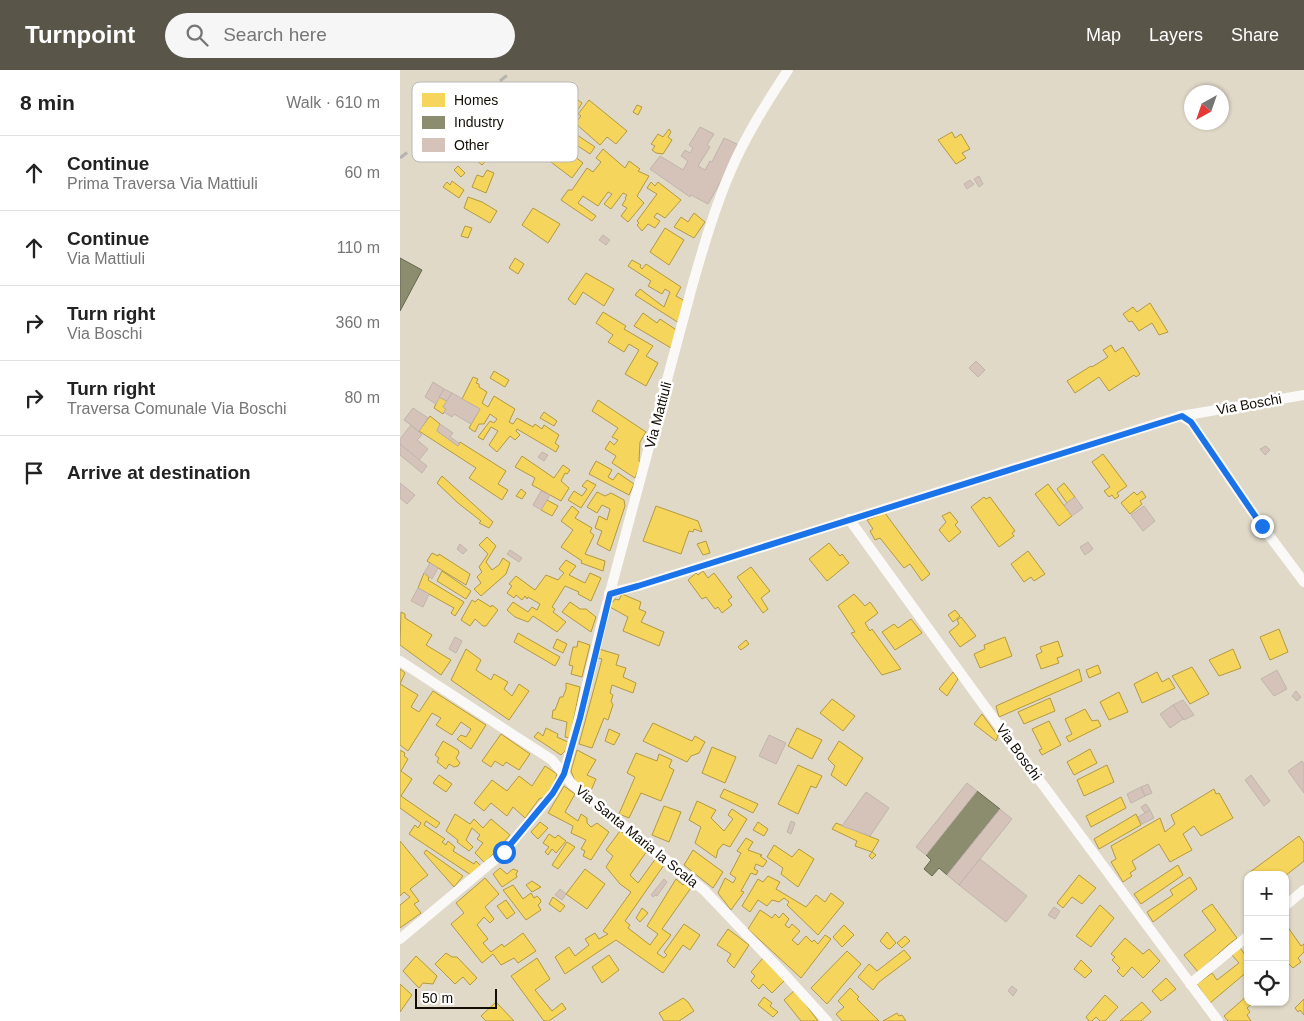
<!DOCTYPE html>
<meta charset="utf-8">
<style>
:root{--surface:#fff;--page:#f6f6f6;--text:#222;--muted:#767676;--line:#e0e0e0;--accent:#5a5549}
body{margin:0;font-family:Arial,sans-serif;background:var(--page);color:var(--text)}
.controls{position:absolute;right:15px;bottom:15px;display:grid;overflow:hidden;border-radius:10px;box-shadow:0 1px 4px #0004}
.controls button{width:45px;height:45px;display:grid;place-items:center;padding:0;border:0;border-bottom:1px solid var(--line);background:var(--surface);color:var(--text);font:25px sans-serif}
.compass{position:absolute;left:784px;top:15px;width:45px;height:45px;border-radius:50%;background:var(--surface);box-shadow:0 1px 4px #0004;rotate:220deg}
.scale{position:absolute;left:15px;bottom:12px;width:82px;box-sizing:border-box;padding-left:5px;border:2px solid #120e04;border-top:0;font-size:14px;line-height:18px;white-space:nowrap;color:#120e04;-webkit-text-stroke:4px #fff;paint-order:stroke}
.stop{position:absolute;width:15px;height:15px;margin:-11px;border:4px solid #1a73e8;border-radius:50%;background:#fff}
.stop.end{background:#1a73e8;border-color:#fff;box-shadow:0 1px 5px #0008}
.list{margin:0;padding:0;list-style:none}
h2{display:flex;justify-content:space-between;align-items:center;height:65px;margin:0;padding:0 20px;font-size:21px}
h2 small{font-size:16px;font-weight:400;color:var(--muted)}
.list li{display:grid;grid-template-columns:32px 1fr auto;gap:15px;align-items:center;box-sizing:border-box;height:75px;padding:0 20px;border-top:1px solid var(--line)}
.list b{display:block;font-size:19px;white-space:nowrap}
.list p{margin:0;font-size:16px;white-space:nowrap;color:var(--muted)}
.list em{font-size:16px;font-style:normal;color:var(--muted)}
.icon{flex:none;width:28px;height:28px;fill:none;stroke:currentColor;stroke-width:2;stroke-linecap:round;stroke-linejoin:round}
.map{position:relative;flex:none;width:904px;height:951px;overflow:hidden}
header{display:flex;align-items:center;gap:30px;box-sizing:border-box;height:70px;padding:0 25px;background:var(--accent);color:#fff}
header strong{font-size:24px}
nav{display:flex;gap:28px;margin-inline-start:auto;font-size:18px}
.search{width:350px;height:45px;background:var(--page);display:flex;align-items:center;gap:12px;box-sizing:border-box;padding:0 18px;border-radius:28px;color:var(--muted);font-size:19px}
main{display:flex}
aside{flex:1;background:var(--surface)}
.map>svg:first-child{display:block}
.homes{fill:#f6d55c;stroke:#b29942}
.industry{fill:#8c8c6e;stroke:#67664e}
.building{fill:#d5c3ba;stroke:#bfb5ad}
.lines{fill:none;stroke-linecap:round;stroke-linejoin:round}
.minor{stroke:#faf9f7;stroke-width:10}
.rail{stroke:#b6b4b0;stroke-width:3;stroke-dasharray:9 9;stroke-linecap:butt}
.route{stroke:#1a73e8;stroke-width:6}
.labels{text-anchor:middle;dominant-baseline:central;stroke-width:5;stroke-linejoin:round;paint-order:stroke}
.street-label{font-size:14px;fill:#120e04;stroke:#fff}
.key{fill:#fff;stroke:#b8b7b4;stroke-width:1}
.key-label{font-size:14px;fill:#120e04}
</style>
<header>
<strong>Turnpoint</strong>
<div class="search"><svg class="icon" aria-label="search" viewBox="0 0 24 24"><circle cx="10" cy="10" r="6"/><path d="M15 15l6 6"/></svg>Search here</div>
<nav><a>Map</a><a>Layers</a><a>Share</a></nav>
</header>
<main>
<aside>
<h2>8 min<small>Walk · 610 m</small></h2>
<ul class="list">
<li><svg class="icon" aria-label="ahead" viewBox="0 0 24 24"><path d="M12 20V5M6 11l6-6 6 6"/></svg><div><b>Continue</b><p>Prima Traversa Via Mattiuli</p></div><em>60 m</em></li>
<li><svg class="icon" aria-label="ahead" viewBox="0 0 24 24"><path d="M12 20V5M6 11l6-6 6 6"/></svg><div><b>Continue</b><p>Via Mattiuli</p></div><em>110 m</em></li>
<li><svg class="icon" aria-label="right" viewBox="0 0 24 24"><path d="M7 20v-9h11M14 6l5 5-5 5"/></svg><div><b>Turn right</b><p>Via Boschi</p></div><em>360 m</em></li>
<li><svg class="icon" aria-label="right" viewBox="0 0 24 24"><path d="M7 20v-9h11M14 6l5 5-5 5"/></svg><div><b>Turn right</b><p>Traversa Comunale Via Boschi</p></div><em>80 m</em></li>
<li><svg class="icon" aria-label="arrive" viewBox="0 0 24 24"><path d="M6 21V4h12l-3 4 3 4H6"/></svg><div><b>Arrive at destination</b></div></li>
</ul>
</aside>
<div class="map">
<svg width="904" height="951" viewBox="0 0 904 951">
<rect width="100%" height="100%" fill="#e0d9c8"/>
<g class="homes">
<polygon points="174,27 182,33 173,48 167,42 168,38 165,35 159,35 168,28 171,31"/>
<polygon points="189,30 227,61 216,74 207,67 200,75 175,53 181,46 178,44"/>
<polygon points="237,35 242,37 238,45 233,42"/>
<polygon points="269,59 271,62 268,67 272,70 263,84 256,83 252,80 255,76 251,74 258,64 263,67"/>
<polygon points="552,62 555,68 561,64 570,79 562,83 566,88 556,94 538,70"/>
<polygon points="174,63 195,77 190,84 169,70"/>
<polygon points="155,78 162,83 165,79 183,93 172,108 147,89"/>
<polygon points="203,79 225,98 229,91 240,99 238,101 249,106 237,126 244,133 228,152 221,146 227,138 222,135 226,129 225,128 227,125 223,123 211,139 204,134 212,124 208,122 198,136 183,126 178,133 196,146 192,151 161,130 168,120 172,120 187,98 193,102 201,92 196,88"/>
<polygon points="75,80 88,89 82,95 71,86"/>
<polygon points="58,96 65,103 61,107 54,100"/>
<polygon points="87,100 94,103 86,123 72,117 77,105 83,107"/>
<polygon points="52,111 64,120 59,128 43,117 47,112 50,115"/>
<polygon points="251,112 255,116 258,112 281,130 265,148 257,143 254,147 260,151 255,158 248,154 242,161 237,155 239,153 237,151 257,124 247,118"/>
<polygon points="68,127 82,132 97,141 90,153 64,138"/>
<polygon points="133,138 160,154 148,173 122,155"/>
<polygon points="294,143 305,152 294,168 274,157 281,147 288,152"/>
<polygon points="65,156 72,158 68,168 61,166"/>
<polygon points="265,158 284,170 269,195 250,182"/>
<polygon points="115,188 124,194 118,204 109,198"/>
<polygon points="232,190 241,195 240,197 242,199 246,194 281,217 276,226 285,231 279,253 235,225 240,219 264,237 270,222 265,219 262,224 248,216 251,211 228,196"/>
<polygon points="186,203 214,219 204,236 183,222 175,235 168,229"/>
<polygon points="750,233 768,262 759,265 752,253 739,261 732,251 729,252 723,244 733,237 737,242"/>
<polygon points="203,242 226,256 224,259 253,276 246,286 258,293 246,316 225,304 239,280 229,274 224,282 208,272 213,265 196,253"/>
<polygon points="243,243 257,253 260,249 278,261 271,278 234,256"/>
<polygon points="711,275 715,282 723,277 740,304 736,307 734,305 709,321 699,307 675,323 667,311 691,296 692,297 708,287 703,280"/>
<polygon points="94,301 109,310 105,317 90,308"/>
<polygon points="73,307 78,309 76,313 79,314 79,317 87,322 82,333 88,337 94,326 115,339 109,352 113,354 117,348 133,357 135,354 142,359 144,355 159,365 155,373 159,376 156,382 117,359 116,361 120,365 115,370 110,366 97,382 89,375 98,361 91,357 83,370 78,367 90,351 94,353 97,349 90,344 84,354 79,354 75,362 69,358 80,339 62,329"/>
<polygon points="39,327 47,331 43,337 46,339 43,344 34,338"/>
<polygon points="198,330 246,362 240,372 239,391 241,392 235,408 212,393 216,386 205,379 210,371 214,375 218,370 212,367 218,358 192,341"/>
<polygon points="144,342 157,351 154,356 140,348"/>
<polygon points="30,346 40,354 37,361 58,376 60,372 106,401 98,414 108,420 102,430 69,408 76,398 19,361"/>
<polygon points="703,384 727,416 717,423 719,426 715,429 712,425 709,427 704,421 710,417 692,392"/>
<polygon points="122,386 154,408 163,395 170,400 167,404 165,403 161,411 169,418 161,431 132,415 135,408 115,397"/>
<polygon points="196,391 212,400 208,407 213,410 218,403 234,414 229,425 189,404"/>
<polygon points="42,406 93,452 89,458 79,453 81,451 58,433 37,413"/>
<polygon points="187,410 196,415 181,438 168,430 174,421 182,426 187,419 182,416"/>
<polygon points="664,413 675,427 667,433 657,419"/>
<polygon points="648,414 672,446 659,456 635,424"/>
<polygon points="121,419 126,423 122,429 116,426"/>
<polygon points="742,421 746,427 740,431 742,434 730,444 721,433 734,422 737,425"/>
<polygon points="197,422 205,426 211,423 224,430 225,436 210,481 197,474 202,461 195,458 199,446 207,450 210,439 202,435 197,443 187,437"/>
<polygon points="584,427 586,429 590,427 615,461 612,463 614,466 599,477 571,437"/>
<polygon points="147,430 158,436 152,446 141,440"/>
<polygon points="172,436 179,442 175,448 192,458 190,462 194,465 185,484 205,491 203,501 181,493 182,491 161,477 173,460 161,451"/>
<polygon points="256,436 298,451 302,462 294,459 293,462 289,461 281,484 243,471"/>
<polygon points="550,442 558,452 555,455 561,462 549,472 539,460 546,452 542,446"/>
<polygon points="485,443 530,504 522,511 510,494 504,498 480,468 475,470 470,461 473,459 467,450"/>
<polygon points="87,467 96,476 86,492 92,500 99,495 103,488 110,493 106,504 81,526 74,519 81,513 77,507 82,502 79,497 88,484 79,475"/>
<polygon points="306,471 310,483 303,485 297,474"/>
<polygon points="429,473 440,486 442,484 449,493 427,511 409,489"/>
<polygon points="628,481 645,504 634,511 631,507 624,512 611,494"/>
<polygon points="32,483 38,486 39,484 70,504 66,515 27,491"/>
<polygon points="166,490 176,496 169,505 185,513 190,503 201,508 191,531 178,524 179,522 165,516 152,537 155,539 153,542 166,552 157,562 133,546 128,552 115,547 107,540 113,532 128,542 132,537 137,540 140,534 128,527 127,529 125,526 122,530 116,525 114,528 107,523 112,516 109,514 116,506 135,520 146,505 158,510 164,503 159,499"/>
<polygon points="351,497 370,521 361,528 368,539 363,543 337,507"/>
<polygon points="42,501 71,521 66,529 37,511"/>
<polygon points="303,501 308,508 314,503 332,527 328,530 332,535 322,543 318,537 315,539 306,527 302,529 288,510 296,503 298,505"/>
<polygon points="24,503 29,507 28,510 64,532 55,546 51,543 54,538 18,518"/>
<polygon points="222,524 241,532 239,539 246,542 241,552 264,562 259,576 223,561 228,547 208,536 210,530 213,532 215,529 219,530"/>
<polygon points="454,524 465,536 470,532 478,543 465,553 470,561 472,559 501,599 482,605 451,563 455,562 438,536"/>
<polygon points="78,529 91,537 92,535 98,540 86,556 83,556 75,549 70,556 61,550 72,530 75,532"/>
<polygon points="170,532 180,539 186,539 196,547 191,562 162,542"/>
<polygon points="555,540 560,546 553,552 548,545"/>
<polygon points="1,542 5,544 5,548 32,565 26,575 51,590 41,605 0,575"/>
<polygon points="561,547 576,566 560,577 549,562 559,554 557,550"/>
<polygon points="511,549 522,563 495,580 482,562 494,554 498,558"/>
<polygon points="879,559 888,582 870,590 860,567"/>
<polygon points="118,563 160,587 155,596 114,572"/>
<polygon points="605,567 612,586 580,598 574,584 585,579 584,575"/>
<polygon points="157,569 167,574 163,583 153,578"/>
<polygon points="346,570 349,574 341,580 338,577"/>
<polygon points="178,571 190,575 182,607 171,604 173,596 169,595 173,577 177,577"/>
<polygon points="658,571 663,586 657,588 659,593 641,599 636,585 642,582 640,577"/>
<polygon points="66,579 81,590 76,600 91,610 94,604 108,612 104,619 112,626 119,614 129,621 109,650 51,610"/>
<polygon points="199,579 219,585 216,595 226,598 223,607 236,613 233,623 212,615 210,623 213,625 211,631 213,635 208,650 204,648 192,678 179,674 202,589 198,588"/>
<polygon points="833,579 841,598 819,606 809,590"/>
<polygon points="698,595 701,603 689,608 686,600"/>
<polygon points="792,597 809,624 790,634 772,606"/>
<polygon points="0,599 5,603 0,614"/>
<polygon points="679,599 682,611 599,647 596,636"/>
<polygon points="553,602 558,609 547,626 539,619"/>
<polygon points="757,602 762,612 769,608 775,618 742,633 734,614"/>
<polygon points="166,613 180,617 170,668 165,667 167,652 152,648 153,640 155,640 160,627 163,627 166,619"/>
<polygon points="0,614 18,625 11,637 19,642 33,621 86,655 71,679 57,669 61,665 66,667 71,659 61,652 52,665 36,655 41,648 32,643 8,681 0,675"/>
<polygon points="719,622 728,642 709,650 700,632"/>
<polygon points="650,628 655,641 624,654 618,642"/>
<polygon points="432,629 455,646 443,661 420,643"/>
<polygon points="685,639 692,651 698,650 701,656 669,672 666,667 672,664 665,649"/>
<polygon points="582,644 598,666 596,671 574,654"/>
<polygon points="649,651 661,675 642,685 639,680 642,679 632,659"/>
<polygon points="253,653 292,671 295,666 305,672 299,683 291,686 287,692 243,671"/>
<polygon points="146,658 158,664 157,667 168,672 165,681 161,685 134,667 138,662 143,666"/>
<polygon points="397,658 422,670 412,689 388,676"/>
<polygon points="209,659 220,664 214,675 205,671"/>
<polygon points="101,664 130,684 119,700 106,692 103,696 95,691 91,697 82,691"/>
<polygon points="43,671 58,680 59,683 56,688 60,693 58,696 54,697 49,694 46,699 37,692 39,688 35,685"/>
<polygon points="439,671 463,688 446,716 431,705 435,696 428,689"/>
<polygon points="312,677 336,687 325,713 302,703"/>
<polygon points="690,679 697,693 674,705 667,692"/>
<polygon points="0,680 5,683 4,686 8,689 1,701 12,709 1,726 40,753 36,758 26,751 24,755 45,769 42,772 46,775 48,771 55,777 53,781 74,794 76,791 81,796 71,805 9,764 15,755 18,758 21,753 0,738"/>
<polygon points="177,680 196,690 187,705 196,709 190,723 175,711 171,701"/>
<polygon points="236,683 257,691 259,684 272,690 269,697 274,700 261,731 241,723 229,748 219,744 235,707 227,703"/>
<polygon points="398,695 422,706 416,718 411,716 398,744 378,734"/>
<polygon points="707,695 714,712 684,726 677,710"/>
<polygon points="145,696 157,704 154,713 145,727 139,729 125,748 113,737 107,746 91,733 84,741 74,733 92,710 107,721 119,706 132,716"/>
<polygon points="39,705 52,714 46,722 33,713"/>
<polygon points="164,716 175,724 165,742 178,751 181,744 187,748 187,753 191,757 197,753 209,762 191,790 183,786 185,781 181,779 186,770 171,763 173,756 148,743"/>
<polygon points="324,719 358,734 353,743 320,727"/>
<polygon points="814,719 816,724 819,723 833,748 801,766 794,756 783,764 792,780 770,792 759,774 732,791 736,799 730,803 732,806 723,812 711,792 716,789 711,776 760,748 765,762 775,754 771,745"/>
<polygon points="721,727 726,738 691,757 686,746"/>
<polygon points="297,731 316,740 311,748 324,761 333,749 328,745 332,739 347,749 330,777 323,774 318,780 316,788 295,773 301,757 289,750"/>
<polygon points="264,736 281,742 269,772 252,765"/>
<polygon points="55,744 70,754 74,749 83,758 91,749 110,765 85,793 75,783 83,773 77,769 80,765 72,758 66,770 73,777 69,781 57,772 58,770 46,761"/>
<polygon points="736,744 741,755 699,779 694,769"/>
<polygon points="140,752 148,758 138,769 131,762"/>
<polygon points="358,752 368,759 364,766 353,760"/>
<polygon points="436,753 479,770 472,782 476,785 472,789 469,786 472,782 455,776 457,771 432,759"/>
<polygon points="220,761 247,781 230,805 238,813 256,788 264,795 225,851 230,855 228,858 250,875 258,864 247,856 276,809 283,815 287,810 293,815 262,859 271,865 257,883 264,888 267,885 264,882 284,854 300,865 290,880 283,875 263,903 216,870 165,904 155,887 169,877 175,886 189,875 185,869 195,863 199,869 208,864 203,861 231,822 220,814 206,797 213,786 206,780"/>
<polygon points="149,764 155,768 158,765 166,771 156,783 152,779 148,785 145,782 149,777 143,773"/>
<polygon points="899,766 904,773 904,791 885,806 848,805 848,808 846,805"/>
<polygon points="346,768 353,772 348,780 362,785 360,786 367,791 363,797 356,794 354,799 358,801 356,805 351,803 341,821 344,822 331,840 318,823 325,808 333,813 336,808 330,804 341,783 337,781"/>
<polygon points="0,771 28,805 10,819 19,831 14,834 21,843 0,858 0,835 10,827 4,822 0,826"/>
<polygon points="167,772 175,777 158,799 152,795"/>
<polygon points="374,775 392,787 399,779 414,789 398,817 381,804 383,798 367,787"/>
<polygon points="26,780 63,806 54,817 24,783"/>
<polygon points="293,780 323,802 313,818 284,795"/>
<polygon points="778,795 783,805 741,834 734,824"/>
<polygon points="100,798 107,804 113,799 118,801 116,804 117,807 102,817 93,804"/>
<polygon points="185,799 205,814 187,839 166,824"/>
<polygon points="679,805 696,818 682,834 672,827 663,838 657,833"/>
<polygon points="368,806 380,812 376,819 406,837 416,825 425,832 431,823 444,833 418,865 387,835 389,832 384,828 379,832 372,830 367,836 358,830 350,842 342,836 358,809 363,812"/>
<polygon points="790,807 797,819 753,852 747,842 773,825 770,820"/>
<polygon points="85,808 99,824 85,837 94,849 90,853 84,847 77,855 88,869 83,873 91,882 102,874 104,877 123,863 136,881 118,893 114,888 101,895 93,884 82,893 51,854 64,843 56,833"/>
<polygon points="132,811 141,817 132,822 126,815"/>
<polygon points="113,815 123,829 131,823 134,828 137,826 140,829 141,832 138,835 141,840 126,850 103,820"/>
<polygon points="153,827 165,836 160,842 149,834"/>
<polygon points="106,830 115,843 107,849 97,836"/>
<polygon points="812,834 837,868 828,875 798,902 784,885 816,860 802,841"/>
<polygon points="700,835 714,848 691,877 676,866"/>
<polygon points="242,838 248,843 240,852 236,848"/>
<polygon points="360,840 372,848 375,844 379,848 383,843 389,849 385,855 389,858 392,854 400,861 392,870 398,875 406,866 412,872 414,870 418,874 425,865 431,869 401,908 348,859"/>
<polygon points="885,853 901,876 904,874 904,882 898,888 901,892 893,898 887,892 885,893"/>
<polygon points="444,855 454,865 442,877 433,867"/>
<polygon points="328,859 349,875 334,898 327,891 331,884 317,875"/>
<polygon points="487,862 496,873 490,879 487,878 480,871"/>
<polygon points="505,866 510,871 502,878 497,873"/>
<polygon points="725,868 743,884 749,879 760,891 743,908 732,897 723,907 717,901 720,898 712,890 715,887 711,884"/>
<polygon points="840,878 848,888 848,901 810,933 797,914 812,903 817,910 839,893 832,885"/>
<polygon points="504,880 511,888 479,912 473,920 458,907 469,894 477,901"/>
<polygon points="447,881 461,894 427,934 411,918"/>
<polygon points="46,883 52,887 57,887 77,908 70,915 63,907 55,914 35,894"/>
<polygon points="209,885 219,900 202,913 192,897"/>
<polygon points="16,886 37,906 33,914 23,913 19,918 3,901"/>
<polygon points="137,888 150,909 135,920 152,941 162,933 166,939 149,951 144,951 111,906"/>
<polygon points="363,888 385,910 372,923 363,914 359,919 351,911 355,906 351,902"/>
<polygon points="681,890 692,901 685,908 674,899"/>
<polygon points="766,908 776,919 761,931 752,921"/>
<polygon points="0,914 12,925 0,942"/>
<polygon points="450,918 459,927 457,929 479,951 442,951 436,944 444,937 438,931"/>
<polygon points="395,920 418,951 401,951 384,930"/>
<polygon points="705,925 718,937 705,951 700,951 696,947 692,951 689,951 686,947"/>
<polygon points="848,925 848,932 854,932 847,938 850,942 847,945 851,951 828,951 824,946"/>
<polygon points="364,927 372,933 370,936 378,942 373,947 358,935"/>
<polygon points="283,928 288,932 294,941 279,951 264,951 259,943"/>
<polygon points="904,929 904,945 900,940 898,942 895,938"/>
<polygon points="96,932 114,951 86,951 81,946"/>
<polygon points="742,932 751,942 741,951 720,951"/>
<polygon points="497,943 499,946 502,945 506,951 483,951"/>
</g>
<g class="industry">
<polygon points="0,188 22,200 0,241"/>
<polygon points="577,721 600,739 547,805 539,798 532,806 524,799 531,790 526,785"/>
</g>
<g class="building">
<polygon points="300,57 314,64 307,75 310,77 298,96 305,100 310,91 312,92 324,68 341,76 308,134 291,125 290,127 250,99 260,86 283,100 288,91 281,86 285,80 290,83 293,78 289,75"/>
<polygon points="579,106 583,114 579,117 574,109"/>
<polygon points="570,110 574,114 567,119 564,114"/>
<polygon points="203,165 210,170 206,175 199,170"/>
<polygon points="576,291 585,300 578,307 569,298"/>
<polygon points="33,312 44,319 36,334 25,327"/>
<polygon points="44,319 52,323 47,331 39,327"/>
<polygon points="52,323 80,339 71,354 54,344 52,347 44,342 46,339 43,337"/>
<polygon points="13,338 28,348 19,361 4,350"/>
<polygon points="40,354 53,363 50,367 59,373 58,376 37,361"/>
<polygon points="11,355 22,365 17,370 28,379 19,390 0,374 0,369"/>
<polygon points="0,374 27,396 22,403 0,385"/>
<polygon points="866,376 870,380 865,385 860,379"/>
<polygon points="142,382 148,385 144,391 138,387"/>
<polygon points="0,413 15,425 7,434 0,428"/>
<polygon points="141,421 150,425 141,440 133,435"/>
<polygon points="675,427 683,438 672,446 664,435"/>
<polygon points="744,436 755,451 743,461 731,445"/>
<polygon points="688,472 693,479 685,485 680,477"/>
<polygon points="60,474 67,480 63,484 57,479"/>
<polygon points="110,480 122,488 119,492 107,484"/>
<polygon points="30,493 38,498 32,509 24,503"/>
<polygon points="18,518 29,524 23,537 11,531"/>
<polygon points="55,567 62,571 56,583 49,579"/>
<polygon points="877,600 887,619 874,626 861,609"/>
<polygon points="896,621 901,627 897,631 892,626"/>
<polygon points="783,630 794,645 784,650 773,635"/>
<polygon points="773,635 783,649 770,658 760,644"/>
<polygon points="369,665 386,673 376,694 359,686"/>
<polygon points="902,691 904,694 904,723 888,701"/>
<polygon points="851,705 870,731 864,736 845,710"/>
<polygon points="567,713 577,721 526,785 516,777"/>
<polygon points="748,714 752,723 745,726 741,717"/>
<polygon points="741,717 745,726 731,733 727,724"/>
<polygon points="466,722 489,738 470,766 442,756"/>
<polygon points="746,734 750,740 745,743 741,737"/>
<polygon points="600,739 612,749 559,815 547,805"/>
<polygon points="750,740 754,748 742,754 738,747"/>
<polygon points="391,751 395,753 391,764 387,762"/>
<polygon points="580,789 627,826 606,852 559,815"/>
<polygon points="264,809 267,812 257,826 255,825 253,827 251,825"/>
<polygon points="160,819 166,824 162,830 155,825"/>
<polygon points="654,837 660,841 655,849 648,845"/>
<polygon points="612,916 617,920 613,926 608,921"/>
</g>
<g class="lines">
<g class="minor">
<polyline points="781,346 791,352 862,456 904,512"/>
<polyline points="449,449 580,630 818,951"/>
<polyline points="209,523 238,516 781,346 904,325"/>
<polyline points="0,591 152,690 172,714 304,820 387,907 427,951"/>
<polyline points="885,836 904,820"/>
<path d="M0 869 104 782 153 723 164 704 179 648 202 552 293 213C304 175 315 137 331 100 346 65 367 32 388 0"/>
<polyline points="790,914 848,866"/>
</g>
<polyline class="rail" points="0,88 114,0"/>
</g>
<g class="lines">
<polyline class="route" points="104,782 153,723 164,704 180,648 210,524 238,516 782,346 791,352 862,456"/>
</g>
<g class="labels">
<g class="street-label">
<text transform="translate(849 334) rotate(-10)">Via Boschi</text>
<text transform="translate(258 345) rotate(-75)">Via Mattiuli</text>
<text transform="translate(619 682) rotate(54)">Via Boschi</text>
<text transform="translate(237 766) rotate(39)">Via Santa Maria la Scala</text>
</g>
</g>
<rect x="12" y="12" width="166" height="80" rx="8" class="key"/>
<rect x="22" y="23" width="23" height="14" fill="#f6d55c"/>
<rect x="22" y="46" width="23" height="13" fill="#8c8c6e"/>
<rect x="22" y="68" width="23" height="14" fill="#d5c3ba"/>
<g class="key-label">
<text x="54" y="35">Homes</text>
<text x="54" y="57">Industry</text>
<text x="54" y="80">Other</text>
</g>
</svg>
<div class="controls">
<button>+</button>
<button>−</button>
<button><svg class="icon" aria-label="locate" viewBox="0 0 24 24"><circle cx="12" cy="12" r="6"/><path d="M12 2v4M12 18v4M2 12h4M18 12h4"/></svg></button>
</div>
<svg class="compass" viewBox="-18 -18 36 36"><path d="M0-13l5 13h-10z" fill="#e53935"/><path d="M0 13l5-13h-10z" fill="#767676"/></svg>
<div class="scale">50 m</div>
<div class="stop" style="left:104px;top:782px"></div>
<div class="stop end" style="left:862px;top:456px"></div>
</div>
</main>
